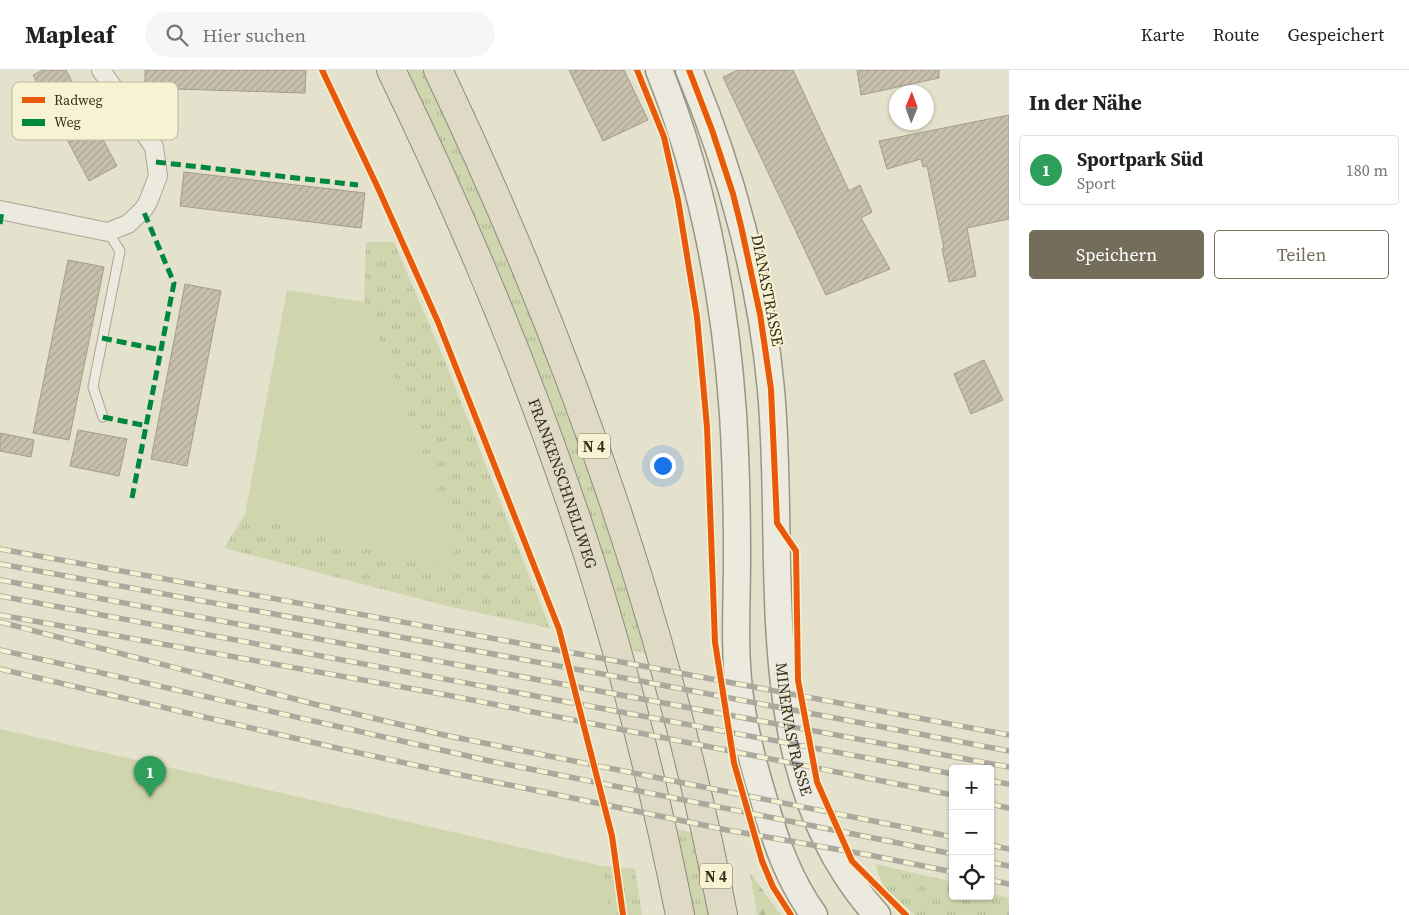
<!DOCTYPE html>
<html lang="de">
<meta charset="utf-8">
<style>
:root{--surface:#fff;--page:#f6f6f6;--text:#222;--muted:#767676;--line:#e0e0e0;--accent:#746d5a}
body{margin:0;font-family:"Source Serif 4",serif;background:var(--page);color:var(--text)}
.controls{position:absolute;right:15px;bottom:15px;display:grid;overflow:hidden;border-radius:5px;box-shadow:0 1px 4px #0004}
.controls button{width:45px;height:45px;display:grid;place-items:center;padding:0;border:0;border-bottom:1px solid var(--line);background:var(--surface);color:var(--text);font:25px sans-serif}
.compass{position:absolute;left:889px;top:15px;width:45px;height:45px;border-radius:50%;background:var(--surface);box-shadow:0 1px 4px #0004;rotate:1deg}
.you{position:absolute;left:662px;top:395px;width:18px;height:18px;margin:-12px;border:4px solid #fff;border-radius:50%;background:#1a73e8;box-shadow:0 0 0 8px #1a73e833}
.badge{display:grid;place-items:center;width:32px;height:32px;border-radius:50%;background:var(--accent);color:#fff;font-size:16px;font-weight:700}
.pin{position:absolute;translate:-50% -41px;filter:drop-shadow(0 1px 2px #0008)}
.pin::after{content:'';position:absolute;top:26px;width:18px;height:15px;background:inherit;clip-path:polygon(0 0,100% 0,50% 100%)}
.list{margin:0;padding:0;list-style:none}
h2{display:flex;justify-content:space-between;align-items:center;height:65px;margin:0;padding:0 20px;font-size:21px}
h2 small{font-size:16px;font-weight:400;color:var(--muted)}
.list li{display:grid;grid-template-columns:32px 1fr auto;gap:15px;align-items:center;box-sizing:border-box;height:70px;margin:0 10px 10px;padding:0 10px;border:1px solid var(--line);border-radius:5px}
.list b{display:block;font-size:19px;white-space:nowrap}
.list p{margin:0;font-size:16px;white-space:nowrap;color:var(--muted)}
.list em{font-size:16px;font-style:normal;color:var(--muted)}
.actions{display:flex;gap:10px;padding:15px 20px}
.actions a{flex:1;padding:11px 0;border:1px solid var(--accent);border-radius:5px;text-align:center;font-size:18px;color:var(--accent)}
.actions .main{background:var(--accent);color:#fff}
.icon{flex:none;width:28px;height:28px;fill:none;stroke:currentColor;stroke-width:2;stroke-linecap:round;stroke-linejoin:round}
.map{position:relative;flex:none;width:1009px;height:845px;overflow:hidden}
header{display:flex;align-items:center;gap:30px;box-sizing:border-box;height:70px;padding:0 25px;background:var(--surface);border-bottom:1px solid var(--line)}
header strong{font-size:24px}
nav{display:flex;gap:28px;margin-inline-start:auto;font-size:18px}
.search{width:350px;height:45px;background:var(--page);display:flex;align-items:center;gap:12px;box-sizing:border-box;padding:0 18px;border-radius:28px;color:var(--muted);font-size:19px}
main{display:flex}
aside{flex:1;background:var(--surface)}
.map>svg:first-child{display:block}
.grass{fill:url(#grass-tufts)}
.forest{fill:url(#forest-firs)}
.green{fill:#cfd6ae}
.building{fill:url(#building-hatch);stroke:#a49d8b}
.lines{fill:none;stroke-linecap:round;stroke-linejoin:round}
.service-casing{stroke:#a9a596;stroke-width:11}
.minor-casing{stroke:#a9a596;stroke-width:20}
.secondary-casing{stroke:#999585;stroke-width:29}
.trunk-casing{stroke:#8f8a7c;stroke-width:30}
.service{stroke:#eceade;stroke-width:9}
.minor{stroke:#eceade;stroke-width:18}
.secondary{stroke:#eceade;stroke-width:26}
.trunk{stroke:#dedac6;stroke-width:28}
.rail-casing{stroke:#aba99e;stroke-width:5.5}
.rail{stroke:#f6f2d2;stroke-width:4;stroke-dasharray:11;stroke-linecap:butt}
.quiet{stroke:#00873e;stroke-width:5;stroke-dasharray:10 5;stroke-linecap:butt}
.cycleway-casing{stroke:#f6f2d2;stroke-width:9}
.cycleway{stroke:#e8590c;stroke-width:6}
.labels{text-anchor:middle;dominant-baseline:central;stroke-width:4;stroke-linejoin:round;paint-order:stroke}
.shield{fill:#f6f2d2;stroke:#716a53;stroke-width:1}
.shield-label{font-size:15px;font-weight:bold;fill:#382f1d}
.street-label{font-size:16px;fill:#382f1d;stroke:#f6f2d2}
.key{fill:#f6f2d2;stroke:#bdb89c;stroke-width:1}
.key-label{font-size:14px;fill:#382f1d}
</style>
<header>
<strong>Mapleaf</strong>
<div class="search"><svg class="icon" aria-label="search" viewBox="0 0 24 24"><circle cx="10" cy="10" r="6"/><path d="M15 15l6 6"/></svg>Hier suchen</div>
<nav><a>Karte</a><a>Route</a><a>Gespeichert</a></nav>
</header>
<main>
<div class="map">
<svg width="1009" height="845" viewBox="0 0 1009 845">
<defs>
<pattern id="grass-tufts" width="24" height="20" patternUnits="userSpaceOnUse" patternTransform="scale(1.25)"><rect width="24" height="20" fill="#cfd6ae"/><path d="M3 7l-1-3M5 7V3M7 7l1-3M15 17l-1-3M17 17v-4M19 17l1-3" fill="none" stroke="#b2b895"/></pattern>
<pattern id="forest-firs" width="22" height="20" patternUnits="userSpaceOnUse" patternTransform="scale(1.25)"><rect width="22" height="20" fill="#cfd6ae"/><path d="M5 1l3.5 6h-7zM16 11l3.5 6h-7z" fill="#b2b895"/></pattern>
<pattern id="building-hatch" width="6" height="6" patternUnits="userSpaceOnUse" patternTransform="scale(1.25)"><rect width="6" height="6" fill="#c8c0ad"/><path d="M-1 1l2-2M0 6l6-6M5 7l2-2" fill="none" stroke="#ada594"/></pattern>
</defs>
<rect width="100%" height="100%" fill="#e4e1cc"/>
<g class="grass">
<polygon points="406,0 423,0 495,161 554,302 597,428 647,584 629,579"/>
<polygon points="366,172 394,172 444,289 550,558 451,537 224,478 245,444 446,497 458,473 364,232"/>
<polygon points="676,759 693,763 709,845 693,845"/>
<polygon points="875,794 953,812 953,826 990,826 990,823 1009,828 1009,845 915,845 884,818"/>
<polygon points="602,796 635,799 642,845 609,845"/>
</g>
<polygon class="forest" points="750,803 781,845 757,845"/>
<g class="green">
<polygon points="287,220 364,232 458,473 446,497 245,444"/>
<polygon points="0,659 602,796 609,845 0,845"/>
</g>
<g class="building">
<polygon points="43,0 66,0 117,96 89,111 33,5"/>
<polygon points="145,0 306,0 305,23 145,18"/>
<polygon points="569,0 624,0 648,50 603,71"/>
<polygon points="738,0 793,0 849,121 860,115 872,142 861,148 890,199 826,225 723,7"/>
<polygon points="857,0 939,0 939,8 861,25"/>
<polygon points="1009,45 1009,149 967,158 976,206 949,212 942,178 944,178 927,96 923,97 921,89 887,99 879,71"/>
<polygon points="184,102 365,123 361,158 180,136"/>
<polygon points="68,190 104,197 69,370 33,363"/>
<polygon points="185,214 221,221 187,396 151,389"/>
<polygon points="984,290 1003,330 971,344 954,304"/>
<polygon points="78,360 127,369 119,406 70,396"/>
<polygon points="0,363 34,370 31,387 0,381"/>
</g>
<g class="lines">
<defs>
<polyline id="service" points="103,347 93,317 120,181 108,162"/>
<polyline id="minor" points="0,140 108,162 128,154 143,140 148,132 158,106 154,77 101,0"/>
<g id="secondary">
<path d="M659 0C703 110 725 226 733 344 736 392 737 440 737 488 737 532 734 576 739 619 743 657 753 694 764 730 775 771 789 810 814 845"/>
<path id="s1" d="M689 0C731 100 761 211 771 320 787 495 749 703 877 845"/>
</g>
<g id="trunk">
<path id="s2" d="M391 0C461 144 524 293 575 445 619 576 653 710 680 845"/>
<path d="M438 0C566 269 667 551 723 845"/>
</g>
</defs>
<use href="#service" class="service-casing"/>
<use href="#minor" class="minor-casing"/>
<use href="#secondary" class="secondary-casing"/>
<use href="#trunk" class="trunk-casing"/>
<use href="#service" class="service"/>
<use href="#minor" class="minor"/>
<use href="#secondary" class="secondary"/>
<use href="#trunk" class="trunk"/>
<defs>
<g id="rail">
<polyline points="0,479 579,584 1009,665"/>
<polyline points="0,494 635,610 1009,681"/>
<polyline points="0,510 1009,697"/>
<polyline points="0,526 953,704"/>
<polyline points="0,545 447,625 953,725"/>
<polyline points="0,552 314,634 444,665 953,767"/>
<polyline points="0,580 490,691 953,784"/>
<polyline points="0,599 341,679 442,701 727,760 869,785 953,802"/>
<polyline points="990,711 1009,714"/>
<polyline points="990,734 1009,738"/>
<polyline points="990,775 1009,779"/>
<polyline points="990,792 1009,796"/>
<polyline points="990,810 1009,814"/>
</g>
</defs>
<use href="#rail" class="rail-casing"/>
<use href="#rail" class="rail"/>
<g class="quiet">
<polyline points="156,92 358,115"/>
<polyline points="0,154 2,141"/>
<polyline points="102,268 161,280"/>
<polyline points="103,347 147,356"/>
<polyline points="132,428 174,213 143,140"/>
</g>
<defs>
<g id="cycleway">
<polyline points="322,0 378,118 438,252 559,559 612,766 623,845"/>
<polyline points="637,0 664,67 678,130 697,247 707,357 715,572 734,693 762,791 773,817 791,845"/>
<polyline points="689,0 712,60 733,124 741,156 760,244 771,319 777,453 796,481 798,610 817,712 852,791 906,845"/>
</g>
</defs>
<use href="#cycleway" class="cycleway-casing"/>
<use href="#cycleway" class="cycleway"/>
</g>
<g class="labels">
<g class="shield">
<rect x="578" y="363.5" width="32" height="25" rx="4"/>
<rect x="700" y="793.5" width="32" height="25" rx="4"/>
</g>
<g class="shield-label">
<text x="594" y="376">N 4</text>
<text x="716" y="806">N 4</text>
</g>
<g class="street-label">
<text transform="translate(768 220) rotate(79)">DIANASTRASSE</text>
<text stroke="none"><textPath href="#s2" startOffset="448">FRANKENSCHNELLWEG</textPath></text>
<text stroke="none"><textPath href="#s1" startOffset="672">MINERVASTRASSE</textPath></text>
</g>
</g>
<rect x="12" y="12" width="166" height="58" rx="8" class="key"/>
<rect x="22" y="27" width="23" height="6" fill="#e8590c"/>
<rect x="22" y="49" width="23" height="7" fill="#00873e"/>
<g class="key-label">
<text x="54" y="35">Radweg</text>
<text x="54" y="57">Weg</text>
</g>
</svg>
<div class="controls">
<button>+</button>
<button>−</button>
<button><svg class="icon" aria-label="locate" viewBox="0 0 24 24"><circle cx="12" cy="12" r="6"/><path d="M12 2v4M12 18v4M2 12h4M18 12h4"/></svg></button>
</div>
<svg class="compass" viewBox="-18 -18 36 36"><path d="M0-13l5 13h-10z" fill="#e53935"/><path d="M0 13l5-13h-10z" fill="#767676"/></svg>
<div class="you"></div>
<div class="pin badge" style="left:150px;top:727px;background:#2e9e5b">1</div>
</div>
<aside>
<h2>In der Nähe<small></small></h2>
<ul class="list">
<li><span class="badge" style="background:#2e9e5b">1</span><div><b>Sportpark Süd</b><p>Sport</p></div><em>180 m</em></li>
</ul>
<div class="actions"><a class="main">Speichern</a><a>Teilen</a></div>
</aside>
</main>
